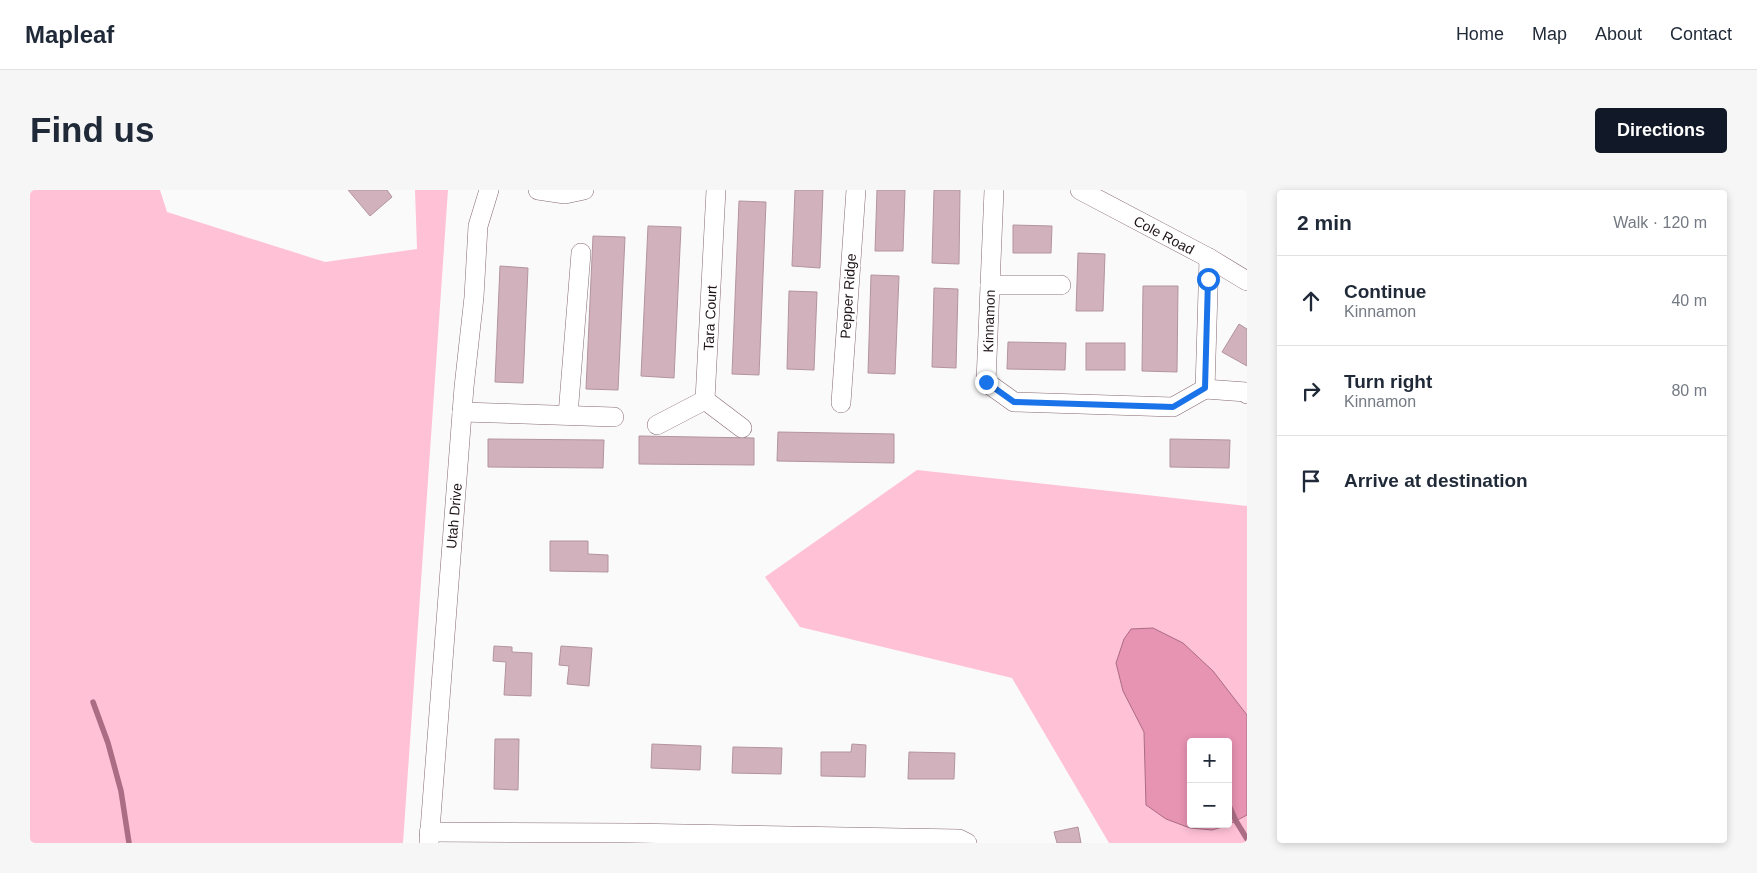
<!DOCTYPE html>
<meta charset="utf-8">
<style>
:root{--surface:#fff;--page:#f6f6f7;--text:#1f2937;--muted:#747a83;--line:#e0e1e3;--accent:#111827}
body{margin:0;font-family:Arial,sans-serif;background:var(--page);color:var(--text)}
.controls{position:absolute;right:15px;bottom:15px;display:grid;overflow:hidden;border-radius:5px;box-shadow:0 2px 8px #0003}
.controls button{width:45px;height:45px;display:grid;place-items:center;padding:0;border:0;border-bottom:1px solid var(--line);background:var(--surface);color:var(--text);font:25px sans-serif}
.stop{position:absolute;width:15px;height:15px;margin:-11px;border:4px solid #1a73e8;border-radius:50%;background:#fff}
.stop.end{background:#1a73e8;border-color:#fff;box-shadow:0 1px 5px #0008}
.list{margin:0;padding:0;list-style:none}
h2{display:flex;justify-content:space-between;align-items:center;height:65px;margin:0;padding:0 20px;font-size:21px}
h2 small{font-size:16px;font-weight:400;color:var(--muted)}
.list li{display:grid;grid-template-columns:32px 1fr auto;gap:15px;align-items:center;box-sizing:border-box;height:90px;padding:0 20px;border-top:1px solid var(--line)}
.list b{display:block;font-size:19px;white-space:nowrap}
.list p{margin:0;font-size:16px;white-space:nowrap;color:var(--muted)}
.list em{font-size:16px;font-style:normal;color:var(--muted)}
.icon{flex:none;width:28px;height:28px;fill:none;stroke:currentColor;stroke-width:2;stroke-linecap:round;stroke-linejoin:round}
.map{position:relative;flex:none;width:1217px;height:653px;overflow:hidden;border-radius:5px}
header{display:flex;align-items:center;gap:30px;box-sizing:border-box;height:70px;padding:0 25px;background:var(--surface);border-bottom:1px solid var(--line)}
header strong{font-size:24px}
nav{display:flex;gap:28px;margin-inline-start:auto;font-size:18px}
.intro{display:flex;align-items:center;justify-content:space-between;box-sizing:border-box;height:120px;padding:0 30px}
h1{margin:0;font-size:35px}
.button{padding:12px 22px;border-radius:5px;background:var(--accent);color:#fff;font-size:18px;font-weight:700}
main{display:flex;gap:30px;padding:0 30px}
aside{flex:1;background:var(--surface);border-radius:5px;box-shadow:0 2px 8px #0003}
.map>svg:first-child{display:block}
.green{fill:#ffc1d6;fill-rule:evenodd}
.water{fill:#e793b2;stroke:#ab6d84;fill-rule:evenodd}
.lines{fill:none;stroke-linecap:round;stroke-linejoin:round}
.stream{stroke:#ab6d84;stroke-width:5.5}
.building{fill:#d1b1bc;stroke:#b3949e}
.minor-casing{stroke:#856871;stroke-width:20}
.minor{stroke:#fff;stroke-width:19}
.route{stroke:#1a73e8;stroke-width:6}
.labels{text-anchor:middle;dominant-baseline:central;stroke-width:4.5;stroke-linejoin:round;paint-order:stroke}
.street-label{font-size:14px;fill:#1f1418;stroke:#fff}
</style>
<header>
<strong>Mapleaf</strong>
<nav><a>Home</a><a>Map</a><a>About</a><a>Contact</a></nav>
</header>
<div class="intro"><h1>Find us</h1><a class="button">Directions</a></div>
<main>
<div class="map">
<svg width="1217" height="653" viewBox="0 0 1217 653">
<rect width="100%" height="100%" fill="#fafafa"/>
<g class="green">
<polygon points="0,0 130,0 137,22 295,72 387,59 385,0 418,0 373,653 0,653"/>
<path d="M887 280 1217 316V653H1079L982 488 770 437 735 387ZM1161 552H1198V634H1161Z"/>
</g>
<path class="water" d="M1123 438 1153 453 1183 481 1217 525V625L1196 636 1182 640 1160 638 1136 629 1116 615 1114 542 1093 501 1086 473 1094 449 1101 439ZM1161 552H1198V634H1161Z"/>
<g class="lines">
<g class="stream">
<polyline points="63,512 78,553 91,601 99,653"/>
<polyline points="1198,613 1206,631 1217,649"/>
</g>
</g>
<g class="building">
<polygon points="318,0 357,0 362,7 340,26"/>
<polygon points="765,0 793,0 790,78 762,76"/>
<polygon points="847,0 875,0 873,61 845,61"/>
<polygon points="904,0 930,0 929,74 902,73"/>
<polygon points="709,11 736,12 729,185 702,184"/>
<polygon points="983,35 1022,36 1021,63 983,63"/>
<polygon points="618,36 651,37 644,188 611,186"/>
<polygon points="563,46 595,47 588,200 556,199"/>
<polygon points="1048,63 1075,64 1073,121 1046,121"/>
<polygon points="470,76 498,78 493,193 465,192"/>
<polygon points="841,85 869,86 865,184 838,183"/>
<polygon points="1113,96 1148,96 1147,182 1112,181"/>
<polygon points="904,98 928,99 926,178 902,177"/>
<polygon points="759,101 787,102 784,180 757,179"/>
<polygon points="1209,134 1217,139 1217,176 1192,162"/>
<polygon points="978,152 1036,153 1035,180 977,179"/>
<rect x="1056" y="153" width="39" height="27"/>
<polygon points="748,242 864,244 864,273 747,271"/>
<polygon points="609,246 724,248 724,275 609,274"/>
<polygon points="458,249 574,250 573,278 458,277"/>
<polygon points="1140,249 1200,250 1199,278 1140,277"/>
<polygon points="520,351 558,351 558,364 578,365 578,382 520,381"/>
<polygon points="464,456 482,457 482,462 502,463 501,506 474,505 476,472 463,471"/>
<polygon points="531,456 562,458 559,496 537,494 539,476 529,475"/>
<polygon points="465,549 489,549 488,600 464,599"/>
<polygon points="622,554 671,556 670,580 621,578"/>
<polygon points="822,554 836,555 835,587 791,586 791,562 821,562"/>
<polygon points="703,557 752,558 751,584 702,583"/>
<polygon points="879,562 925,563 924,589 878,589"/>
<polygon points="1048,637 1051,653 1027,653 1024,642"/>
</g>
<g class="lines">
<defs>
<g id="minor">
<polyline points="508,0 535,4 554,0"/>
<polyline points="964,0 956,192 984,212 1143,217 1175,199 1179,68"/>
<polyline points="1050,0 1179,68 1217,91"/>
<polyline points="960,95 1031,95"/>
<polyline points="1175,199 1216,202 1217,204"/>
<polyline points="675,210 686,0"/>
<polyline points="675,210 712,238"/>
<polyline points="811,213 826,0"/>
<polyline points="432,222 584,227"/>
<polyline points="538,225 551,63"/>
<polyline points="627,235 675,210"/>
<polyline points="399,642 600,643 929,649 937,653"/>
<polyline points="399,653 434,197 444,107 448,36 459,0"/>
</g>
</defs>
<use href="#minor" class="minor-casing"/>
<use href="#minor" class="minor"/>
</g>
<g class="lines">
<polyline class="route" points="956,192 984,212 1143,217 1175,198 1178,89"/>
</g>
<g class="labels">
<g class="street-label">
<text transform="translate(1134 45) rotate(28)">Cole Road</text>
<text transform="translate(818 106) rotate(-86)">Pepper Ridge</text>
<text transform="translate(680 128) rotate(-87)">Tara Court</text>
<text transform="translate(959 131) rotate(-88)">Kinnamon</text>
<text transform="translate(424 326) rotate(-85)">Utah Drive</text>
</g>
</g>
</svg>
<div class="controls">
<button>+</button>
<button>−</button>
</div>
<div class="stop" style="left:1178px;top:89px"></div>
<div class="stop end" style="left:956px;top:192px"></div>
</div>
<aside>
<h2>2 min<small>Walk · 120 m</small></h2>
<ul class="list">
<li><svg class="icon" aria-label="ahead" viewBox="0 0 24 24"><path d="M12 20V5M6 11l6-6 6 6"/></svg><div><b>Continue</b><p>Kinnamon</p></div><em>40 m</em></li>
<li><svg class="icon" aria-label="right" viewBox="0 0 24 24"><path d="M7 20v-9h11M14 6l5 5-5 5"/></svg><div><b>Turn right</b><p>Kinnamon</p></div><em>80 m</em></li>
<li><svg class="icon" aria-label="arrive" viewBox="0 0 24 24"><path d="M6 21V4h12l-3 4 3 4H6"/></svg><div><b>Arrive at destination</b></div></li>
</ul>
</aside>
</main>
